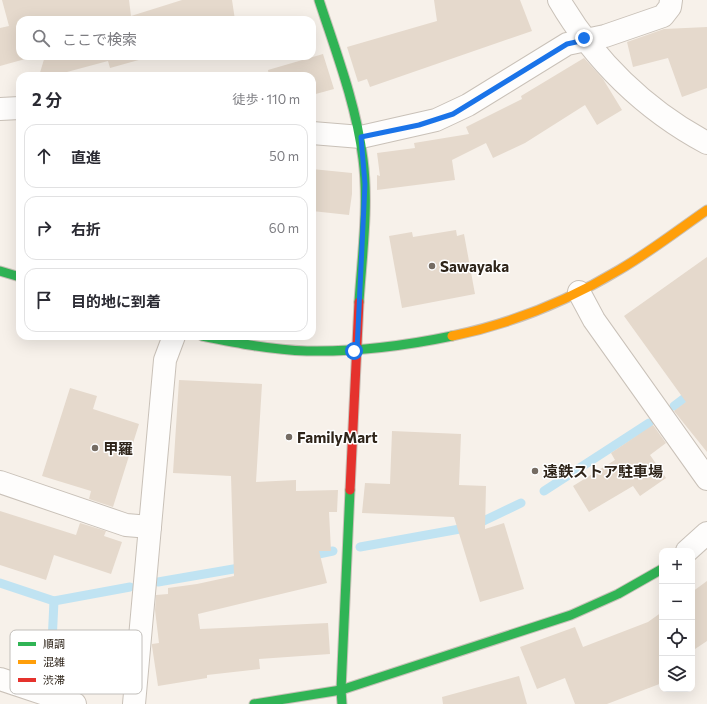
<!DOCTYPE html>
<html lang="ja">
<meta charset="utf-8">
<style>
:root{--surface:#fff;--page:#f7f7f7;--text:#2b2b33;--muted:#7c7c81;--line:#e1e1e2}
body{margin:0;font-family:Commissioner,"Noto Sans JP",sans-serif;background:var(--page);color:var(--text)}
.controls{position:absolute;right:12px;bottom:12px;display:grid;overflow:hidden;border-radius:8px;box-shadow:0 4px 16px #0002}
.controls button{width:36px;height:36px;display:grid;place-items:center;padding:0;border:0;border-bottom:1px solid var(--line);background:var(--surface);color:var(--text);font:20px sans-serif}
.stop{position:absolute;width:12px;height:12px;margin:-9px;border:3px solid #1a73e8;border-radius:50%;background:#fff}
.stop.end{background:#1a73e8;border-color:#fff;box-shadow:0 1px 4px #0008}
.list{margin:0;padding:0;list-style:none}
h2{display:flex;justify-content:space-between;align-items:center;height:52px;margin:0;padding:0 16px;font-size:17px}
h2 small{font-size:13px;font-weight:400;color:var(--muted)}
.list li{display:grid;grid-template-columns:26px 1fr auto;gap:12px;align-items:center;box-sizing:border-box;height:64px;margin:0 8px 8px;padding:0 8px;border:1px solid var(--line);border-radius:12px}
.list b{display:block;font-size:15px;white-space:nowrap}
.list em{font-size:13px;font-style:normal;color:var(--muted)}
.icon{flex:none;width:22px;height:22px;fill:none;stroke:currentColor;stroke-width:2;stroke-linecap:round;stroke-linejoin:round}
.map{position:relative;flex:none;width:707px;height:704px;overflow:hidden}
.search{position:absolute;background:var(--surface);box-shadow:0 4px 16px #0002;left:16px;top:16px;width:300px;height:44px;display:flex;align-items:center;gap:10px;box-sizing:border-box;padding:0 14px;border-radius:12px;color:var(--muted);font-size:15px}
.panel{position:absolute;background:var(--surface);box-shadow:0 4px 16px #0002;left:16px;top:72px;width:300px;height:268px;border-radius:12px}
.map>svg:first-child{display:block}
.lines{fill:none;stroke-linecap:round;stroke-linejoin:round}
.stream{stroke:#c0e3f2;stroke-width:9}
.building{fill:#e5d9cc}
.street-casing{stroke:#c9c1b8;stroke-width:24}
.fast-casing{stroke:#c9c1b8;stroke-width:11}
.slow-casing{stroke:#c9c1b8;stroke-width:11}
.jam-casing{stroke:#c9c1b8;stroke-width:11}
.street{stroke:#fefdfc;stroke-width:22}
.fast{stroke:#30b455;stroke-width:9}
.slow{stroke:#ff9f0a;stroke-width:9}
.jam{stroke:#e5322d;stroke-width:9}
.route{stroke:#1a73e8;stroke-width:5}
.poi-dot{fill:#756c63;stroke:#fff;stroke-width:1.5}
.labels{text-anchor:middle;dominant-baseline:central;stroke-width:3;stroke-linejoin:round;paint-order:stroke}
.poi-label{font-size:15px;font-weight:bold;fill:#2f251a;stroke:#fff;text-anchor:start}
.key{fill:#fff;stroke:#c1beba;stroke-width:1}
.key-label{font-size:11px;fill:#2f251a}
</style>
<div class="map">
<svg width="707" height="704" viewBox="0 0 707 704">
<rect width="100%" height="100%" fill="#f7f1ea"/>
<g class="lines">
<g class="stream">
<polyline points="674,406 707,381"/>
<polyline points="544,491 649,423"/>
<polyline points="360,547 471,527 521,503"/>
<polyline points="309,556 333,551"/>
<polyline points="158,582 245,567"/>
<polyline points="0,583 54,601 130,587"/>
<polyline points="50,685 54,601"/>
</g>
</g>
<g class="building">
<polygon points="2,0 129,0 131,16 182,0 232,0 235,20 20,20 20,56 36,56 0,66 0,28 9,26"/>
<polygon points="434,0 520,0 532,31 370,87 367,79 358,82 347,47 437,21"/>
<polygon points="707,27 707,88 682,97 668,58 633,67 627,42 664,29"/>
<polygon points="323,54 334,89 312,95 312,76 269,76 268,70"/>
<polygon points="45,56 153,56 110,68 108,61 52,76 39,76"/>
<polygon points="584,58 603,79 622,110 597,125 585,105 525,143 493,158 486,143 452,160 455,180 377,190 377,175 380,176 377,153 415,148 414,143 469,134 466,127 522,99 521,96"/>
<polygon points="312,169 352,173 352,194 349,215 312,211"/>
<polygon points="456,230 457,236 464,234 475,294 402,308 389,236 412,232 413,237"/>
<polygon points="707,257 707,452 674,411 686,402 624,316"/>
<polygon points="179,380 262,384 256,482 296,480 296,491 338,490 337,512 329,512 331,551 319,551 327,583 198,614 200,629 328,623 330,654 259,659 260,669 207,675 207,678 158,686 152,646 152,644 159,643 155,610 156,595 168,594 168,588 197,584 234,576 231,476 173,473"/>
<polygon points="70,388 97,396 93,409 139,424 113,507 89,499 91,491 42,476"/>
<polygon points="653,425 666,443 650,455 666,478 640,496 633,486 589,512 573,486 615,460 611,453"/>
<polygon points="392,431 461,434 459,485 486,486 485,529 504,523 524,589 480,602 454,517 362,513 365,483 390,484"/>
<polygon points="0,511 76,535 80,523 106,531 104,536 122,542 111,574 54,555 46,580 0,565"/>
<polygon points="707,581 707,641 692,651 692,592"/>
<polygon points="662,612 662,683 607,704 575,704 565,678 537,689 520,647 575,627 583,647 648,622"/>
<polygon points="519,676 527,704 443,704 442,697"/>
</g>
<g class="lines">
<defs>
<g id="street">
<path d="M559 0C594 60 645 110 707 143"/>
<polyline points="0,109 20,108"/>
<polyline points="312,133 361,137 436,120 468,105 567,44 605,36 663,16 670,7 671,0"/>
<polyline points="579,292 594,320 707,479"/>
<polyline points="0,482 126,525 150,527"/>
<polyline points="687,551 707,533"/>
<polyline points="0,679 75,704"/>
<polyline points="134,704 165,360 174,336"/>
</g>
<g id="fast">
<path d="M319 0C336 52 356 104 363 159 369 205 362 256 359 302"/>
<polyline points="0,271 20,277"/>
<path d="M202 336C237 343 272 350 307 351 357 352 404 346 452 336"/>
<polyline points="254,704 341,690 571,615 618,594 662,569"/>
<polyline points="342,704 341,690 350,490"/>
</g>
<path id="slow" d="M452 336C510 324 569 300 619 270 650 252 678 230 707 210"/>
<polyline id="jam" points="350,490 359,302"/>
</defs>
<use href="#street" class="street-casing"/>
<use href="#fast" class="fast-casing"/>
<use href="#slow" class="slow-casing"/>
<use href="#jam" class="jam-casing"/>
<use href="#street" class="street"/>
<use href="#fast" class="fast"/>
<use href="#slow" class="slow"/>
<use href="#jam" class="jam"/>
</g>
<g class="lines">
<polyline class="route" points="354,351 357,350 365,184 361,137 419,125 453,114 567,44 585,40 584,38"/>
</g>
<g class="poi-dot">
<circle cx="432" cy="266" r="4"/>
<circle cx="289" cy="437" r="4"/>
<circle cx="95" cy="448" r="4"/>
<circle cx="535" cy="471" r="4"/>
</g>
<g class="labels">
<g class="poi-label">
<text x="440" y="266">Sawayaka</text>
<text x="297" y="437">FamilyMart</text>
<text x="103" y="448">甲羅</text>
<text x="543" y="471">遠鉄ストア駐車場</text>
</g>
</g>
<rect x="10" y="630" width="132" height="64" rx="6" class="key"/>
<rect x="18" y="642" width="18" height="4" fill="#30b455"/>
<rect x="18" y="660" width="18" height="4" fill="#ff9f0a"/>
<rect x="18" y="678" width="18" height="4" fill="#e5322d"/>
<g class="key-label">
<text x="43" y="648">順調</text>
<text x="43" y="666">混雑</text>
<text x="43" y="684">渋滞</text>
</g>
</svg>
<div class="controls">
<button>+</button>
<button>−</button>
<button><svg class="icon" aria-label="locate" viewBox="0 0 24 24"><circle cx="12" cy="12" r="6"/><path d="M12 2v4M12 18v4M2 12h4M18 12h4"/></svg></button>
<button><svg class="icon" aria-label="layers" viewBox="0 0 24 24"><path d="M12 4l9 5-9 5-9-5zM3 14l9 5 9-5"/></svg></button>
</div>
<div class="stop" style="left:354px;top:351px"></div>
<div class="stop end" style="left:584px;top:38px"></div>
<div class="search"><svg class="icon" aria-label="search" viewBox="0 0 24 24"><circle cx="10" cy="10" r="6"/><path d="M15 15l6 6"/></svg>ここで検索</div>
<section class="panel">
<h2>2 分<small>徒歩 · 110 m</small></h2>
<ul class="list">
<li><svg class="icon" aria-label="ahead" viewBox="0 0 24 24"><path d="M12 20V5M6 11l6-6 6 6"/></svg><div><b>直進</b></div><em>50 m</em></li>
<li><svg class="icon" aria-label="right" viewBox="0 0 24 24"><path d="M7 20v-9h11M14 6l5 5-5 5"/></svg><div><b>右折</b></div><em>60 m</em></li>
<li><svg class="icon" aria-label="arrive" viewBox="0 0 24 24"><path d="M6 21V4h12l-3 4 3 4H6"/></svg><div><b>目的地に到着</b></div></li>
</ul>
</section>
</div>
